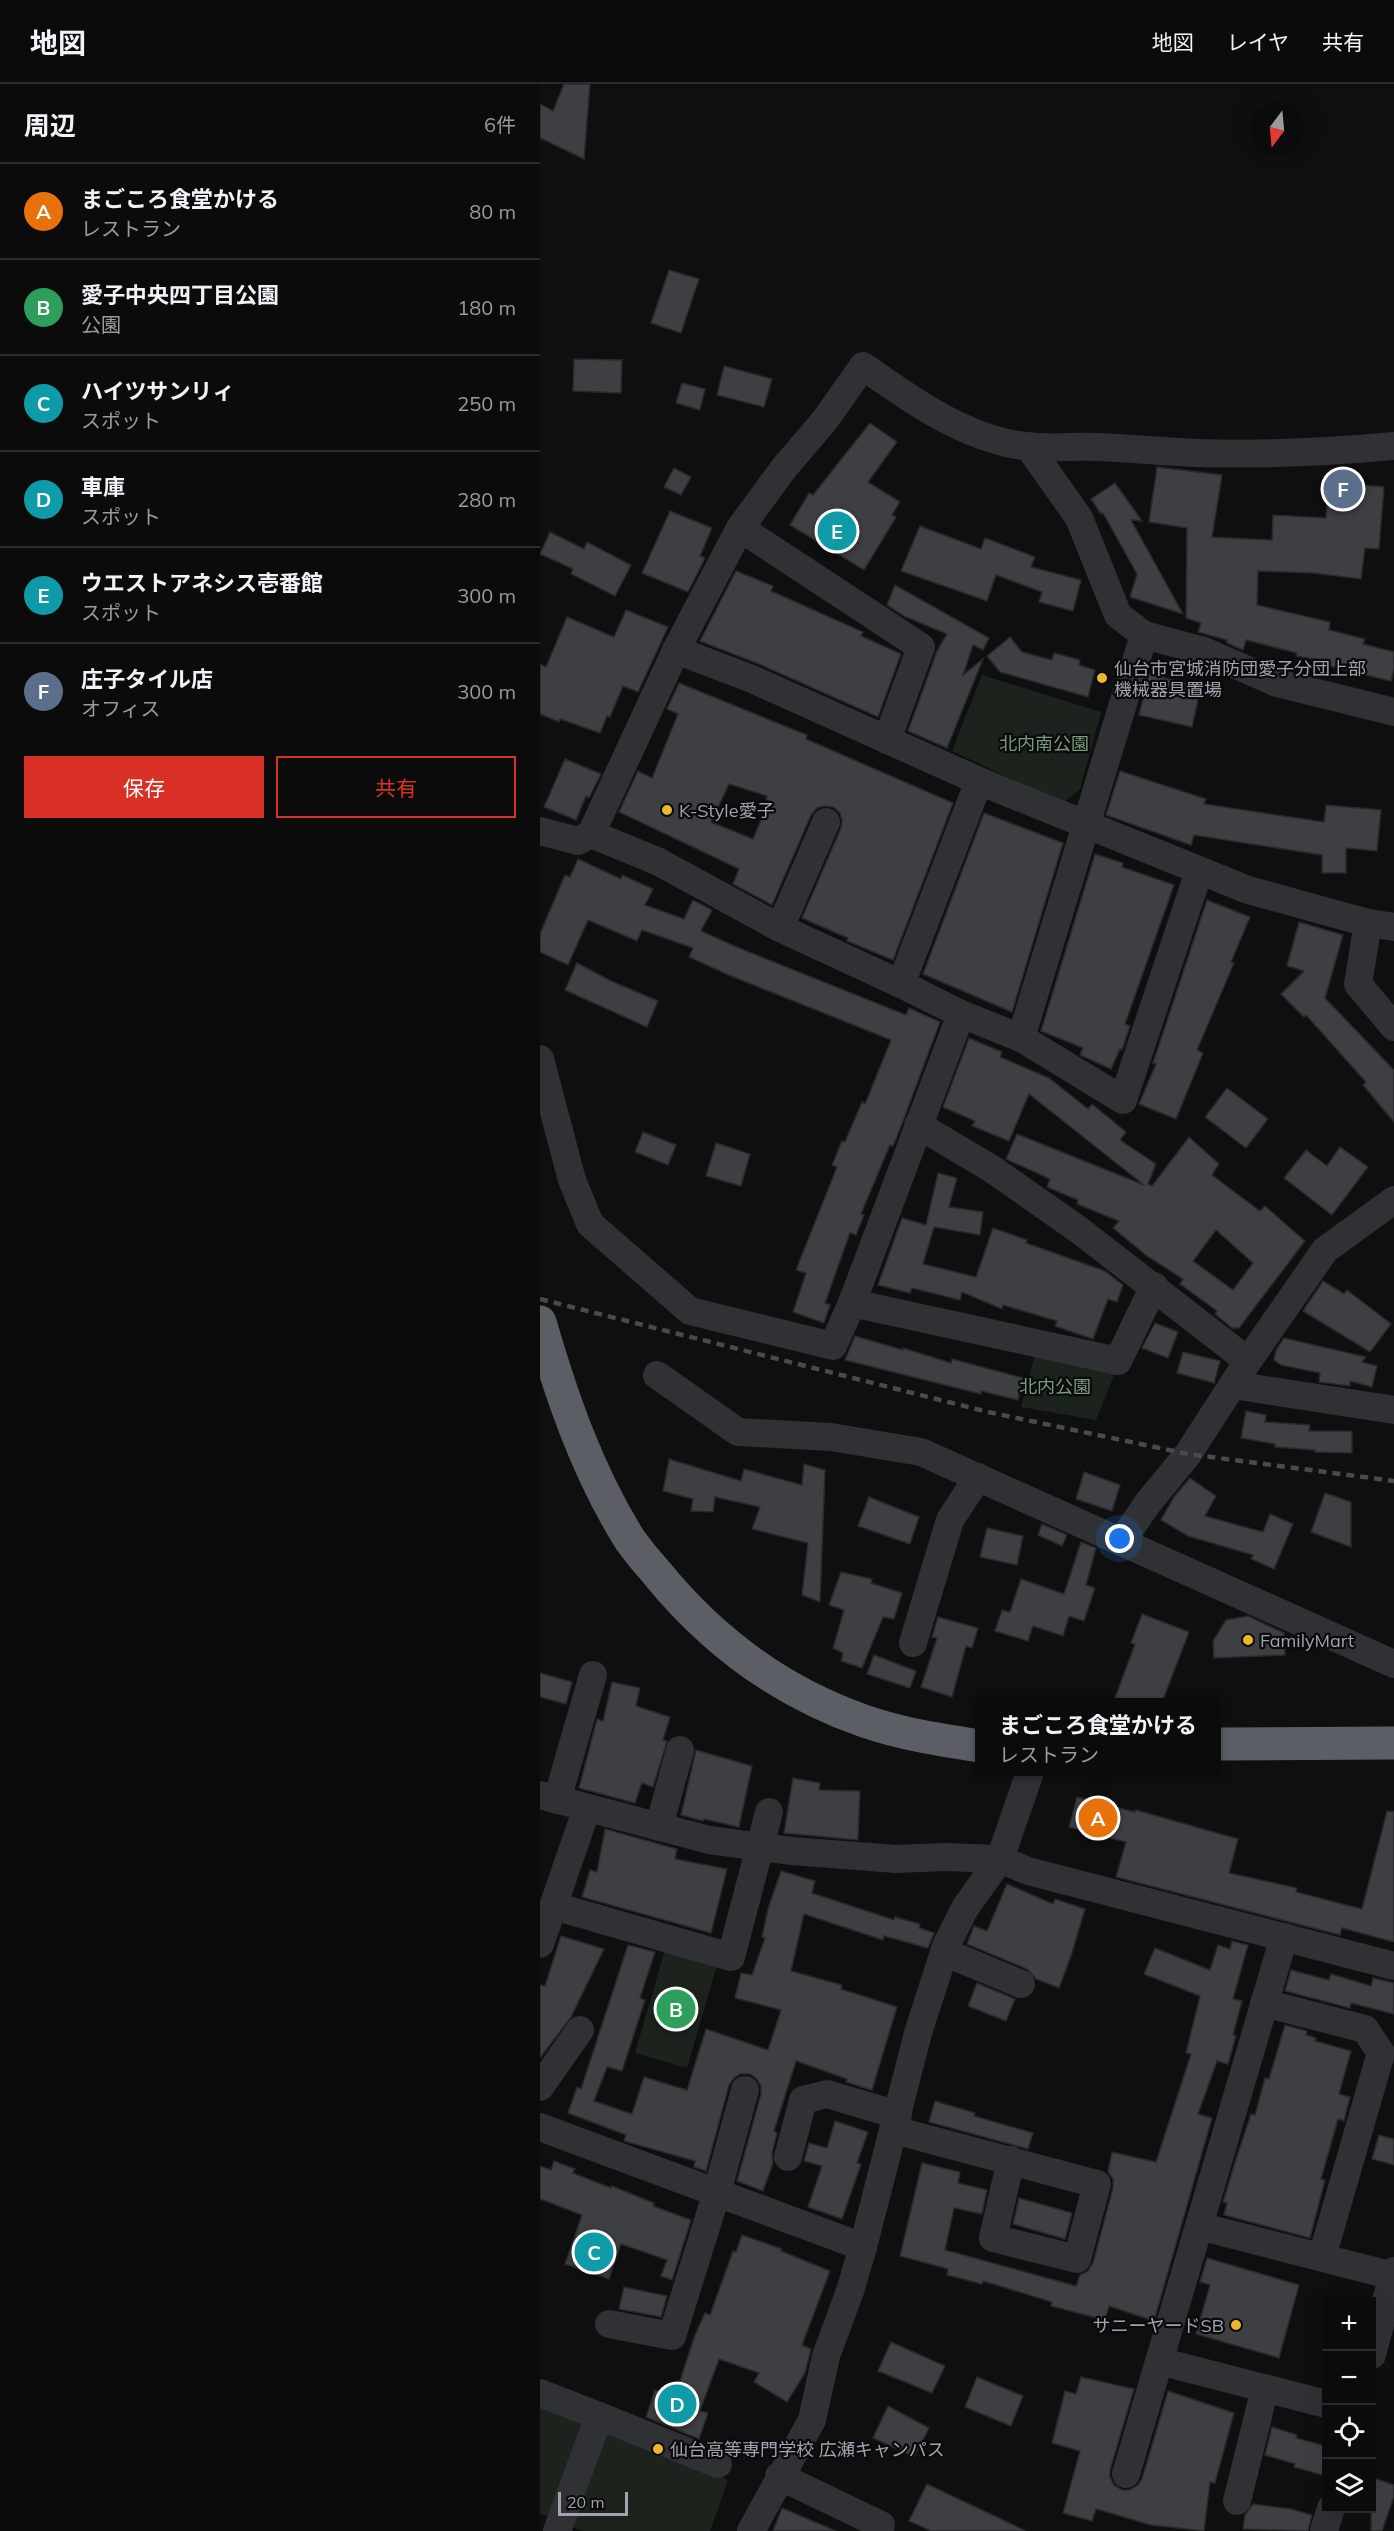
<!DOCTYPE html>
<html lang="ja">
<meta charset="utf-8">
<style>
:root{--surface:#0b0b0c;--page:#141415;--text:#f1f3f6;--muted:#9a9b9d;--line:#2b2b2d;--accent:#d93025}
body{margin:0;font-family:Mulish,"Noto Sans JP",sans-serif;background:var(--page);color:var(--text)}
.controls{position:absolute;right:18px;bottom:18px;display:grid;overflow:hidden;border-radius:0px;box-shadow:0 6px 24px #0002}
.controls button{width:54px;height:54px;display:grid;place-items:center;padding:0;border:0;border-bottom:2px solid var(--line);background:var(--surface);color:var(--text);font:30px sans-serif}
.compass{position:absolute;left:710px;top:18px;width:54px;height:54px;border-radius:50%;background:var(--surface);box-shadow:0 6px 24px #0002;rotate:196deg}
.scale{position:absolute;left:18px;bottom:15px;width:70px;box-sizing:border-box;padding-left:6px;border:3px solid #a0a4b1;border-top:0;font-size:16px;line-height:21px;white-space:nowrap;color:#a0a4b1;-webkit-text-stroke:4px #0a0a0b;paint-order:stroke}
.you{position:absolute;left:580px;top:1455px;width:21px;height:21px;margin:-15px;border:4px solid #fff;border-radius:50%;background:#1a73e8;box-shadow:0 0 0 9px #1a73e833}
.badge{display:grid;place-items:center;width:39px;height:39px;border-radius:50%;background:var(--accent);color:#fff;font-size:20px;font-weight:700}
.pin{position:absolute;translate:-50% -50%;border:3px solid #fff;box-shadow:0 2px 6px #0006}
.popup{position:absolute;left:435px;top:1614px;width:246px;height:78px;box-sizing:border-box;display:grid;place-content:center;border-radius:0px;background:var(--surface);filter:drop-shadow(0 2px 4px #0005);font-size:20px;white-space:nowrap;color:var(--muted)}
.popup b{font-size:22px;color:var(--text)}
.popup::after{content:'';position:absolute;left:50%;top:100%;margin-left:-12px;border:12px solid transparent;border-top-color:var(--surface)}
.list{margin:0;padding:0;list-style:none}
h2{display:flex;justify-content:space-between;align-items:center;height:78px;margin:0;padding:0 24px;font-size:26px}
h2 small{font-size:20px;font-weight:400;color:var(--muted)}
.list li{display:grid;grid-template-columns:39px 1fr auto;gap:18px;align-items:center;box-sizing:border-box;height:96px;padding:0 24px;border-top:2px solid var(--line)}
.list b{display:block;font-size:22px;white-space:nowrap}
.list p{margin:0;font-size:20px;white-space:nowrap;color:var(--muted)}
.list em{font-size:20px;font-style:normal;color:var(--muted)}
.actions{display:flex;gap:12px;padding:18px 24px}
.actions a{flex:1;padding:14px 0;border:2px solid var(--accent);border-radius:0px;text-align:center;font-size:21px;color:var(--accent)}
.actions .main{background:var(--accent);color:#fff}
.icon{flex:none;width:33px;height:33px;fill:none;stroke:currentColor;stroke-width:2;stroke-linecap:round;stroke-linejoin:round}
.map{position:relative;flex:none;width:854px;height:2447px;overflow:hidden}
header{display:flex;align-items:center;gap:36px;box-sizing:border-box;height:84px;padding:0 30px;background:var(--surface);border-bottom:2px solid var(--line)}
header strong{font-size:28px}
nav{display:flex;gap:33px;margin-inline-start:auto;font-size:21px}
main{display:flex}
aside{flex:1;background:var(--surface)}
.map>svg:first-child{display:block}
.green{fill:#1c231d}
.building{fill:#3e3f43;stroke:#29292c;stroke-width:1.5;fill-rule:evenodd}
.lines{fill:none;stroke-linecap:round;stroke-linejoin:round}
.minor{stroke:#303135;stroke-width:28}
.highway{stroke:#5c5e66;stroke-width:33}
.rail{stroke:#494a50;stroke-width:4.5;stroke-dasharray:8 6;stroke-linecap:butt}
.poi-dot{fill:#ebb82c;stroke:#0a0a0b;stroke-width:2}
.labels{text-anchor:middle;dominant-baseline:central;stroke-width:4.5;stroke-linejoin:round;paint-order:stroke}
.poi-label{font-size:18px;fill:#a0a4b1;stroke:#0a0a0b;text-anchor:start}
.park-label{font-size:18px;fill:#789c7c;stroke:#0a0a0b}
</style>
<header>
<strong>地図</strong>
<nav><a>地図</a><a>レイヤ</a><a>共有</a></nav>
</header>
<main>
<aside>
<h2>周辺<small>6件</small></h2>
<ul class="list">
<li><span class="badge" style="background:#e8710a">A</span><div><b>まごころ食堂かける</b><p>レストラン</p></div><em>80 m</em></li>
<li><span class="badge" style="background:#2e9e5b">B</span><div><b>愛子中央四丁目公園</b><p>公園</p></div><em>180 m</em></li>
<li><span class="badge" style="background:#0f9aa8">C</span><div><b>ハイツサンリィ</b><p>スポット</p></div><em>250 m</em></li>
<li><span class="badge" style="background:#0f9aa8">D</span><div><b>車庫</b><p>スポット</p></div><em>280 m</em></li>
<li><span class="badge" style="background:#0f9aa8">E</span><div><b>ウエストアネシス壱番館</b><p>スポット</p></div><em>300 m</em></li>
<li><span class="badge" style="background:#5c6f8a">F</span><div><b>庄子タイル店</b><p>オフィス</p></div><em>300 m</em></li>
</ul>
<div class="actions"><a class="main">保存</a><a>共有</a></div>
</aside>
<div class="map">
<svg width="854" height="2447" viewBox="0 0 854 2447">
<rect width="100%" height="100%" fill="#0f0f10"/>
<g class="green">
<polygon points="442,591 561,628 540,705 523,719 412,667"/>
<polygon points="495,1271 575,1289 556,1336 481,1323"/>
<polygon points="125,1866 177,1881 147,1984 95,1969"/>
<polygon points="0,2320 188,2396 170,2447 42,2447 0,2429"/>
</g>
<g class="building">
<polygon points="24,0 50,0 44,75 0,54 0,20 13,27"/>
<polygon points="129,186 159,195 141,249 111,239"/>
<polygon points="34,275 82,276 81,309 33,307"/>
<polygon points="184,282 232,295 224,323 177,311"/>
<polygon points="142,299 165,305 160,326 136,319"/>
<polygon points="330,339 357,358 328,398 360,418 352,431 356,433 324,486 250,441 269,409 273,411"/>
<polygon points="617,383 682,391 672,453 732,456 733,431 786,434 789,398 844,403 839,465 825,464 821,495 773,489 718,487 717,521 790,538 789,546 825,555 823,560 854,568 854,584 851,597 785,581 786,577 756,572 757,569 706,556 703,566 687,559 687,556 658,548 661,539 646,534 647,444 609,438"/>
<polygon points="134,384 151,393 141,411 124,403"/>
<polygon points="575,399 602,437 591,436 643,530 590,513 597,490 563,429 561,430 551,415"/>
<polygon points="130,427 172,444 160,472 165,474 148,508 102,489"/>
<polygon points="380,442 441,465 445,454 495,473 491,483 541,496 533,527 499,518 502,508 456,491 447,517 361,487"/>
<polygon points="10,448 44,465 47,458 91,481 75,512 31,490 33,485 0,470"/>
<polygon points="196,487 233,502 231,507 323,548 321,552 361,570 338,633 219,580 160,557"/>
<polygon points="355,501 449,554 443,566 433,561 423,591 443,575 407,664 368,647 397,567 407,550 364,532 347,521"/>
<polygon points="86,526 128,543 98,608 83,602 70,633 67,632 60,649 20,635 19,638 0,630 0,580 6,583 27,533 74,553"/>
<polygon points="470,553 482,568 512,576 514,569 540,576 539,581 555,586 548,613 460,588 447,572"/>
<polygon points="609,590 661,603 652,643 599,631"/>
<path d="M139 599 267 651 266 655 413 719 353 876 307 857 308 854 262 834 301 744 302 737 300 729 293 723 284 722 277 724 271 731 232 821 193 800 199 785 79 728 98 687 112 694 138 630 127 625ZM189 700 227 712 226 716 229 717 213 755 171 738Z"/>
<polygon points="25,675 61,690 49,714 46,712 36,736 4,723"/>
<polygon points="580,687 666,715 664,720 784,738 786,721 841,726 837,767 806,764 806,789 782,789 782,771 654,751 651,761 566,731"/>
<polygon points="444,729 523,759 472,928 383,890"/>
<polygon points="555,770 583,779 582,783 634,801 585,940 590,942 582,966 580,965 571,985 540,971 543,964 501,947"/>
<polygon points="38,775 81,795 82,791 113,805 105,821 144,835 153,816 172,826 161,847 199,864 366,931 369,924 400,938 360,1045 353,1062 350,1061 321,1130 324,1131 316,1151 310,1149 285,1219 290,1221 284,1239 253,1228 266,1189 256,1186 297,1083 292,1081 302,1057 305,1058 322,1018 325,1020 351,956 191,892 149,873 153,864 102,846 97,857 48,836 28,881 0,868 0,850 25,791 30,793"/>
<polygon points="667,816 710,833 691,878 694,879 657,966 663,969 636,1035 599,1020 616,980 613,979"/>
<polygon points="759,838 803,851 785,914 854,986 854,1038 823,1001 826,998 766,931 764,933 741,910 764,887 747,882"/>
<polygon points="37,879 71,897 118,917 107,943 25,906"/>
<path d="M429 954 462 968 460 973 509 994 548 1025 552 1020 586 1048 580 1056 616 1080 608 1100 612 1102 649 1053 679 1080 672 1091 720 1127 725 1122 765 1157 699 1244H692L675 1230 677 1227 640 1200 643 1195 607 1172 573 1144 579 1137 537 1120 538 1116 507 1103 510 1095 466 1075 477 1050 604 1101 489 1010 469 1057 432 1042 435 1037 403 1023ZM676 1146 713 1179 693 1206 653 1177Z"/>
<polygon points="687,1004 728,1035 706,1064 665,1033"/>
<polygon points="103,1048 136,1061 128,1081 95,1068"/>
<polygon points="176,1059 210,1070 201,1102 166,1092"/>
<polygon points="800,1063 828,1083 792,1131 744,1094 766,1066 787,1082"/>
<polygon points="398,1089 417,1094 409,1123 443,1128 440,1151 394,1143 383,1180 436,1193 453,1144 487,1156 486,1159 565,1187 583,1201 577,1218 568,1215 553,1255 515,1242 517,1237 463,1221 462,1225 422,1208 420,1216 372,1204 370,1209 338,1201 362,1134 386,1141"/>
<polygon points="783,1197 804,1210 807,1206 851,1240 830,1268 763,1227"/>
<polygon points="615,1239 638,1248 628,1274 602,1264"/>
<polygon points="315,1252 363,1266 363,1264 411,1279 412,1275 483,1294 478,1316 441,1307 441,1310 305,1276"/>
<polygon points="744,1254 826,1273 822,1278 837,1282 832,1303 810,1297 810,1302 779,1298 780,1289 741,1281 734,1276 736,1266"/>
<polygon points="643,1268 680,1277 674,1299 637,1289"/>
<polygon points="706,1327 726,1331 725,1338 770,1341 769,1347 812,1347 812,1369 775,1368 775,1366 735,1363 735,1360 701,1354"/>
<polygon points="129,1375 201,1397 204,1385 262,1401 264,1380 285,1386 280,1518 262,1511 268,1459 212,1445 220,1423 175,1413 173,1428 151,1427 153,1415 123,1407"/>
<polygon points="544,1388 580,1401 572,1427 536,1415"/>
<polygon points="650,1394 676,1412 665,1432 723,1448 730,1430 753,1440 734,1485 711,1475 713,1471 648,1452 621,1436 634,1413"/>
<polygon points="785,1409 811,1418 811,1463 771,1448"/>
<polygon points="329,1413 379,1433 370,1460 318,1442"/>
<polygon points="502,1440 527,1451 522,1462 498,1451"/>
<polygon points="447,1444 483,1452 477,1481 440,1473"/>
<polygon points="541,1458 556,1464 546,1501 555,1504 544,1537 529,1532 523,1552 493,1542 488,1557 455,1547 462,1526 470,1528 481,1495 524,1510"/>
<polygon points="301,1488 332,1495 331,1499 362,1509 354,1535 343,1533 322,1584 301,1577 303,1569 293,1564 304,1526 289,1521"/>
<polygon points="602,1530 649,1548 622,1618 588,1618 575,1614 595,1560 591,1559"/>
<polygon points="708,1532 744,1549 745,1571 674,1574 673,1557 686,1536"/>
<polygon points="398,1533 438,1544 432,1564 426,1562 412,1613 381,1603 397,1554 392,1553"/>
<polygon points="334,1571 376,1587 370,1604 327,1590"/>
<polygon points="0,1589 32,1598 26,1620 0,1613"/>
<polygon points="72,1598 100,1604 96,1622 130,1633 123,1656 127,1657 113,1703 102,1699 95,1719 39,1704 57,1635 63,1637"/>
<polygon points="156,1666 212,1682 199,1743 164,1735 163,1737 141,1731"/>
<polygon points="253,1694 280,1699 279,1706 320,1707 318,1756 244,1749"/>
<polygon points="537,1713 595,1728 596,1726 698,1755 689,1789 757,1804 756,1808 822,1825 847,1727 854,1728 854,1858 802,1844 800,1851 576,1793 586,1758 529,1743"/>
<polygon points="65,1745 137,1765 135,1775 187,1785 171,1849 42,1813 50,1786 57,1788"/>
<polygon points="241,1787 275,1797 272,1809 354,1836 355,1833 380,1840 379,1844 394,1849 388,1864 344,1852 343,1856 264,1830 251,1887 302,1901 301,1905 357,1923 332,2006 306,1998 307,1995 256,1977 234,2047 237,2049 232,2069 233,2079 223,2107 197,2097 221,2010 221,2002 217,1995 210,1990 200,1990 194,1994 189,2001 166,2087 154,2083 155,2077 84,2057 86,2051 28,2029 37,2003 41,2005 88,1861 115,1868 100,1914 105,1916 82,1987 67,1983 54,2017 92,2030 104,1993 147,2006 166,1945 228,1966 241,1926 195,1914 201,1889 212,1891 225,1854 222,1853 228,1825"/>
<polygon points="467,1800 513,1820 515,1815 545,1825 531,1872 519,1904 496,1895 487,1885 427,1860 434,1842 447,1847"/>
<polygon points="21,1852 64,1865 31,1933 0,1974 0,1901 5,1902"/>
<polygon points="692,1857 708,1861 693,1915 702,1917 693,1951 696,1952 688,1980 677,1977 658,2030 672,2034 614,2237 569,2222 565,2236 511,2222 512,2218 443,2197 442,2200 407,2191 408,2185 360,2172 382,2079 420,2088 418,2099 447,2106 442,2130 414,2124 405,2166 536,2202 540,2191 548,2187 553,2179 573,2104 573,2095 568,2088 572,2068 616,2078 651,1970 646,1969 660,1912 604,1890 615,1864 670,1886 678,1861 690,1865"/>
<polygon points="751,1886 789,1896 791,1890 831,1902 833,1894 854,1899 854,1930 811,1919 810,1924 745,1907"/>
<polygon points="437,1899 475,1915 466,1937 428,1922"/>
<polygon points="745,1941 767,1947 766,1951 776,1954 775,1957 811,1967 799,2010 810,2013 804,2037 798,2035 781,2095 785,2096 770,2154 684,2131 687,2119 683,2118 697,2072 711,2030 715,2031 725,1994 729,1995"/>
<polygon points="395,2017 435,2029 434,2032 493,2049 488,2065 389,2038"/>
<polygon points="295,2037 328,2048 317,2079 321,2080 302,2135 268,2123 282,2082 264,2077 269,2059 287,2064"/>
<polygon points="839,2051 854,2055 854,2081 832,2075"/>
<polygon points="14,2077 35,2085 33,2089 71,2104 72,2102 114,2119 113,2122 151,2136 132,2196 121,2192 127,2176 81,2160 69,2195 25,2180 42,2131 0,2115 0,2082 11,2086"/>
<polygon points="479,2114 532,2129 525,2155 473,2140"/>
<polygon points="202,2151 242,2165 241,2167 290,2187 262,2261 271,2265 265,2289 247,2318 214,2298 219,2289 179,2275 160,2327 168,2329 159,2355 106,2333 115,2306 135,2312 155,2251 165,2229 170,2231 193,2167 196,2168"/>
<polygon points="667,2174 759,2201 739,2274 656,2250 670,2201 660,2198"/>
<polygon points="84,2203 127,2212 121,2233 79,2225"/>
<polygon points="351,2258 405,2282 392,2309 338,2287"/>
<polygon points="437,2293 483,2312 471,2342 425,2323"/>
<polygon points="541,2293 594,2305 570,2386 570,2393 574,2401 582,2406 589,2406 597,2402 602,2395 628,2307 694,2329 675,2399 670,2398 664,2447 611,2441 556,2425 552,2437 523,2429 540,2367 512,2359 525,2307 536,2310"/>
<polygon points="348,2322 389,2344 374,2373 333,2354"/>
<polygon points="732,2343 757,2351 756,2354 786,2362 786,2392 754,2383 755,2380 725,2371"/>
<polygon points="831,2393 854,2401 854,2412 842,2447 831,2447"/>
<polygon points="387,2400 486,2447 391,2447 369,2437"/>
<polygon points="713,2420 751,2425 772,2431 768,2447 703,2445 705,2431"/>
<polygon points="242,2424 296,2447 233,2447"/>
</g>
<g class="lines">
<g class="minor">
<polyline points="489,363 539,434 578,531 604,551 664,567 737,599 854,628"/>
<polyline points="200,444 381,563 347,656"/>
<polyline points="136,566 212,595 439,697 708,806 828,839 854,843"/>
<path d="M0 747 38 757 51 750 136 566 200 444 244 384 285 336 323 282C367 313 414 347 467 359 497 366 528 362 558 363 591 364 625 368 658 369 724 371 789 368 854 362"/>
<polyline points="51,750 117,777 240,844 361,900 421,930 481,954 583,1016 659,787"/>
<polyline points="828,839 818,900 854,943"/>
<polyline points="240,844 286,738"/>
<polyline points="361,900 439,697"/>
<polyline points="481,954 604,551"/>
<polyline points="0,975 32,1096 50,1140 150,1227 293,1262 312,1219 421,930"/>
<polyline points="378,1041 452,1085 539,1146 708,1277"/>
<polyline points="312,1219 578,1277 614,1202"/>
<polyline points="117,1291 198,1348 291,1353 381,1368 854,1580"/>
<polyline points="693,1301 854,1326"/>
<polyline points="582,1457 607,1420 648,1370 708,1277 785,1166 854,1116"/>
<polyline points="373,1559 410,1436 438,1393"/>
<polyline points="0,1711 169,1756 252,1767 356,1775 404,1773 460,1775 488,1787 854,1882"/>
<polyline points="17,1716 53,1591"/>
<polyline points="119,1743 140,1666"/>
<polyline points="14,1822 191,1873 229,1728"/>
<polyline points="0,1860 47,1724"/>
<polyline points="404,1868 481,1900"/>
<polyline points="724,1919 825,1945 841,1969 782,2173"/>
<polyline points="0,2003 40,1946"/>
<polyline points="0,2043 323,2163"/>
<polyline points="354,2046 557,2100 537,2175 453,2154 471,2076"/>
<polyline points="248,2073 263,2016 287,2010 358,2031"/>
<polyline points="659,2142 853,2192"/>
<polyline points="69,2240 132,2252 177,2108 205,2006"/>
<polyline points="832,2271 854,2187"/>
<polyline points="619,2277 786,2320"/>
<polyline points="0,2309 59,2332 17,2447"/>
<polyline points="59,2332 178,2380"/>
<polyline points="586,2390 744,1853"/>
<polyline points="239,2392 341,2441"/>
<polyline points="697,2417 725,2304"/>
<polyline points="211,2447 272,2336 286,2272 310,2207 323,2163 378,1949 406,1862 425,1824 460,1775 490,1688"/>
<polyline points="784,2447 791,2424"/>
</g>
<g class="highway">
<path d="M0 1238C22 1314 48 1389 90 1456 98 1467 107 1478 116 1488 171 1556 241 1608 324 1637 361 1650 401 1656 440 1662"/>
<polyline points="676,1660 854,1659"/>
</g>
<polyline class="rail" points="0,1215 448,1328 648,1370 854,1397"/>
</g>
<g class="poi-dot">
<circle cx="562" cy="594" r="6"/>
<circle cx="127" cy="726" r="6"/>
<circle cx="708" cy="1556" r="6"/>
<circle cx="696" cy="2241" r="6"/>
<circle cx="118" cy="2365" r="6"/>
</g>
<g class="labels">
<g class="poi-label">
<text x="574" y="584">仙台市宮城消防団愛子分団上部<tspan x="574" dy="21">機械器具置場</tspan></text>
<text x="139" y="726">K-Style愛子</text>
<text x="720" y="1556">FamilyMart</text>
<text x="684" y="2241" text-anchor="end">サニーヤードSB</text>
<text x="130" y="2365">仙台高等専門学校 広瀬キャンパス</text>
</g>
<g class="park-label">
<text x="504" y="659">北内南公園</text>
<text x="515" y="1302">北内公園</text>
</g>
</g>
</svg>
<div class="controls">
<button>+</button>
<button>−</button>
<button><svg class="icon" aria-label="locate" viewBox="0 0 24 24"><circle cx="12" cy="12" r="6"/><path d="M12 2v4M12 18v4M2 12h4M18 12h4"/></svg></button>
<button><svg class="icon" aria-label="layers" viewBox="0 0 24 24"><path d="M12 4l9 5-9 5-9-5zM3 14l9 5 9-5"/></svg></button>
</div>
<svg class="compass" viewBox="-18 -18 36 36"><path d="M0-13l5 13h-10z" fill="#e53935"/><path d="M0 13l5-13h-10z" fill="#9a9b9d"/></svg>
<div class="scale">20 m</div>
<div class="you"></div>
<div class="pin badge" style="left:558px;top:1734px;background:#e8710a">A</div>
<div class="popup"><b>まごころ食堂かける</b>レストラン</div>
<div class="pin badge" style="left:136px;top:1925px;background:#2e9e5b">B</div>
<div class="pin badge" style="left:54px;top:2168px;background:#0f9aa8">C</div>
<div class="pin badge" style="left:137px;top:2320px;background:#0f9aa8">D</div>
<div class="pin badge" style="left:297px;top:447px;background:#0f9aa8">E</div>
<div class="pin badge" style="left:803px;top:405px;background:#5c6f8a">F</div>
</div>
</main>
